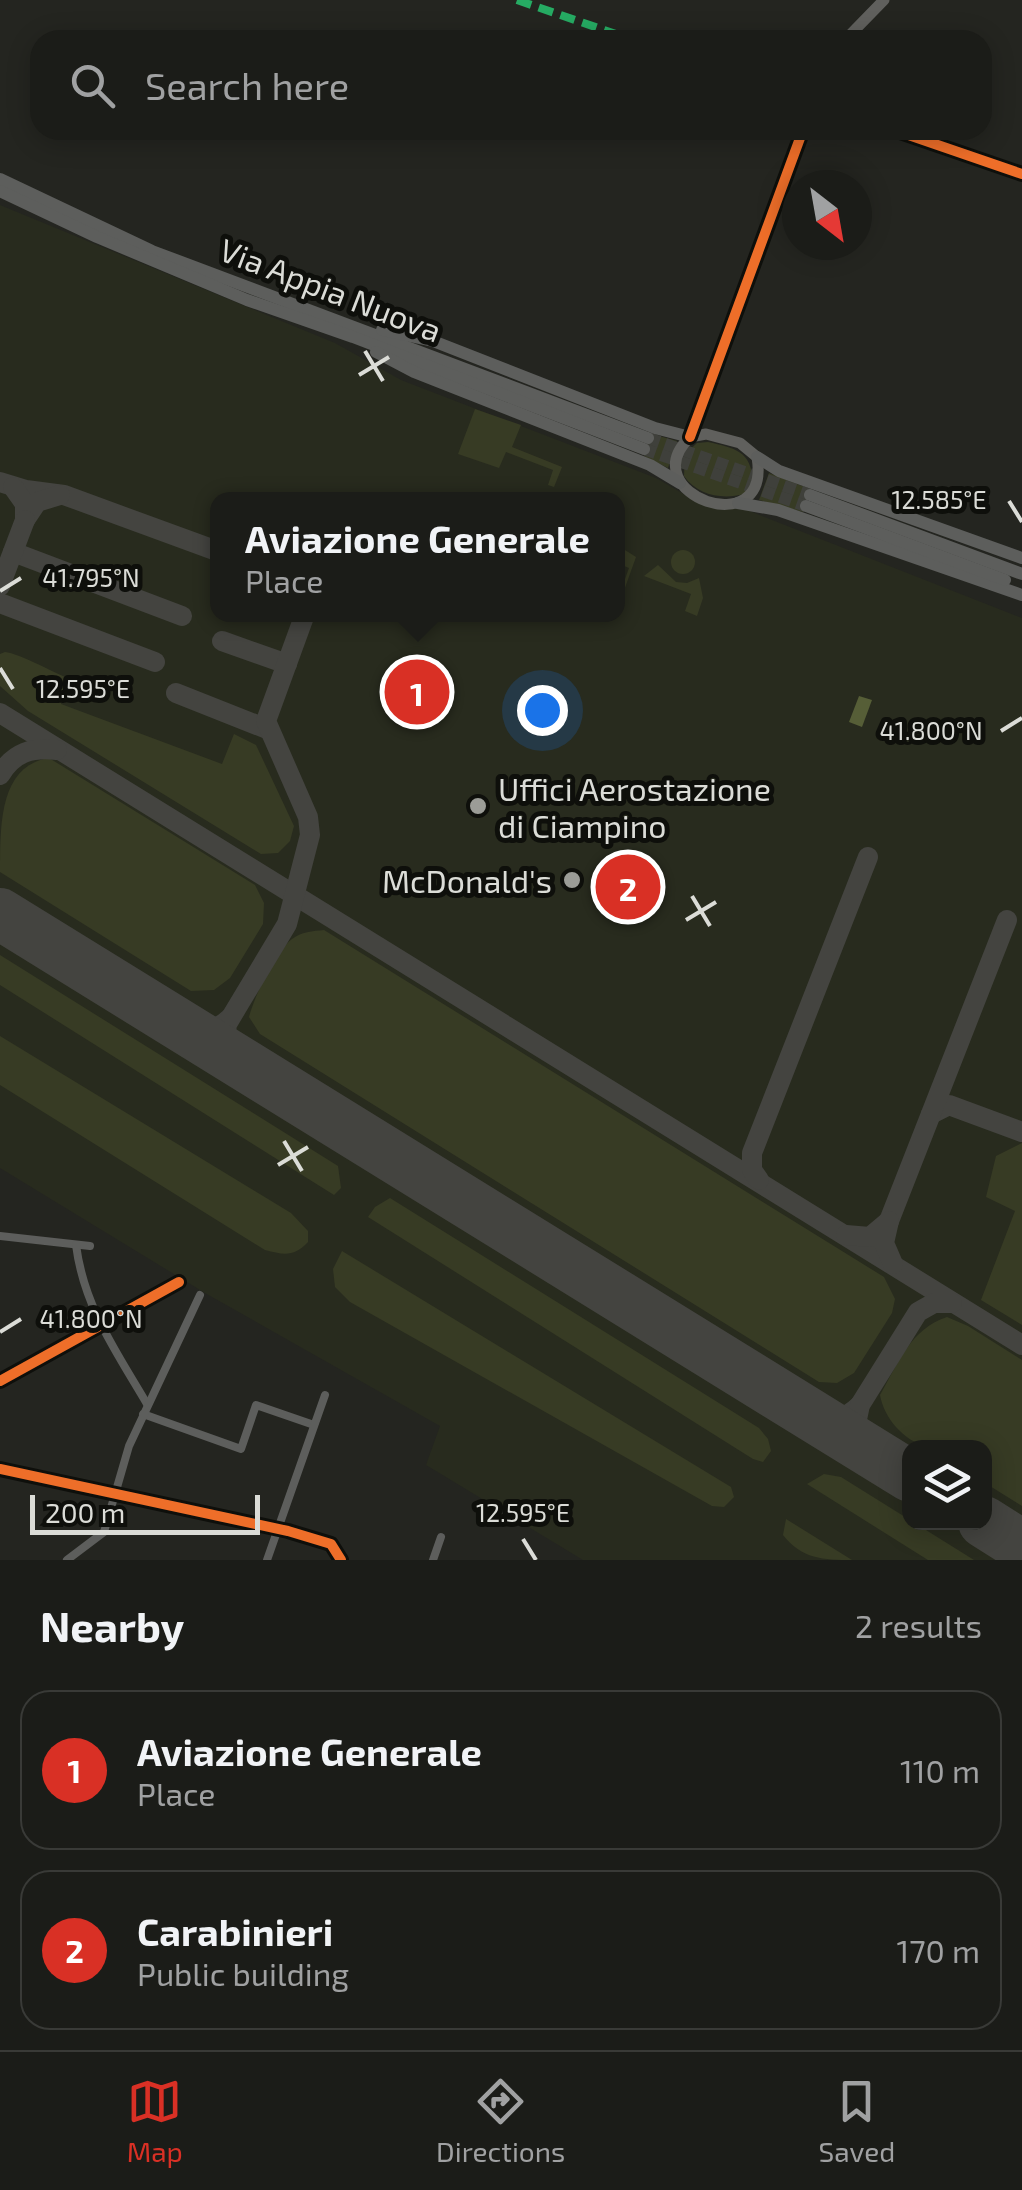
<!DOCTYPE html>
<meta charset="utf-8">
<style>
:root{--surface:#1b1c18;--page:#242521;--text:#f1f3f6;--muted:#a0a1a2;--line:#393a37;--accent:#d93025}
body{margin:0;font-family:"Exo 2",sans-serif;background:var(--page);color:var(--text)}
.controls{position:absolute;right:30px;bottom:30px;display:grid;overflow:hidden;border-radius:20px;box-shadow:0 5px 25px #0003}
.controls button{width:90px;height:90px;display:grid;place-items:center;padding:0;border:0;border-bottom:2px solid var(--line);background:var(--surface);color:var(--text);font:50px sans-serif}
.compass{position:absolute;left:782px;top:170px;width:90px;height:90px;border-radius:50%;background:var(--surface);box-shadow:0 5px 25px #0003;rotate:149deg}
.scale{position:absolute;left:30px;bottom:25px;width:230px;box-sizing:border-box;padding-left:10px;border:5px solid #dbdcd7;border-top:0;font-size:28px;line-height:35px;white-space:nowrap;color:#dbdcd7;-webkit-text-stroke:8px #0e0f0b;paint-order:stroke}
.you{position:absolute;left:542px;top:710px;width:35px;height:35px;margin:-25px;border:8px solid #fff;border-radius:50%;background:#1a73e8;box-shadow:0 0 0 15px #1a73e833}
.badge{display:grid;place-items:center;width:65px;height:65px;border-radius:50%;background:var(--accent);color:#fff;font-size:32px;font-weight:700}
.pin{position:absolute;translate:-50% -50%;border:5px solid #fff;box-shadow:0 2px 10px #0006}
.popup{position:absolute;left:210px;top:492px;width:415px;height:130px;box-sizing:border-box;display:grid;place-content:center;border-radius:20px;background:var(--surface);filter:drop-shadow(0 2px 8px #0005);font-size:32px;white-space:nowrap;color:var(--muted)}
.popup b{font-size:38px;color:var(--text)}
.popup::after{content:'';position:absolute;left:50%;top:100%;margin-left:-20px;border:20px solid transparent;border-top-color:var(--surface)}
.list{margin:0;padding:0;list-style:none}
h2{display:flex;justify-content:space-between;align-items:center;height:130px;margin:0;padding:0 40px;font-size:42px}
h2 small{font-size:32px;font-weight:400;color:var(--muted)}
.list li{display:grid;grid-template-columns:65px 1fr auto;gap:30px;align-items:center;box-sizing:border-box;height:160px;margin:0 20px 20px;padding:0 20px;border:2px solid var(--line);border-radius:30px}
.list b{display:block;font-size:38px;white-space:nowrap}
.list p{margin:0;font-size:32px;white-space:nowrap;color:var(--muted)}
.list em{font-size:32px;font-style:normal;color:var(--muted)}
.icon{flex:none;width:55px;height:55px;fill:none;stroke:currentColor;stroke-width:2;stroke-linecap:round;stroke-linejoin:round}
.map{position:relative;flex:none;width:1022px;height:1560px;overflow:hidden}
.search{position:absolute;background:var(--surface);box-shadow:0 5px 25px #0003;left:30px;right:30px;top:30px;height:110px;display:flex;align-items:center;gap:25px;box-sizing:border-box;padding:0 35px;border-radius:30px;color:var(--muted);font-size:38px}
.sheet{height:490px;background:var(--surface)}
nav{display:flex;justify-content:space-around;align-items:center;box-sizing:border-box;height:140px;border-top:2px solid var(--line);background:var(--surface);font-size:28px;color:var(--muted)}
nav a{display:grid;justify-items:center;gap:5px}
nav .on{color:var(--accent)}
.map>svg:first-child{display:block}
.built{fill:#282b1e;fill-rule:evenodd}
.green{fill:#373b24}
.water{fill:#565e37}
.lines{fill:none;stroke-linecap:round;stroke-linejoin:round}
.taxiway{stroke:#444440;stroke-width:20}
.runway{stroke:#444440;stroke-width:52}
.primary-tunnel{stroke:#3f403b;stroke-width:12;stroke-dasharray:12 6;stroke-linecap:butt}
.street{stroke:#5d5e5c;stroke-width:8}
.secondary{stroke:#60605d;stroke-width:11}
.primary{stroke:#5d5e5c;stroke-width:12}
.quiet{stroke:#26ab63;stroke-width:8;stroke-dasharray:15 8;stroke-linecap:butt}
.cycleway-casing{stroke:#0e0f0b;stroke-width:16}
.cycleway{stroke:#ee6e29;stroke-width:10}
.ticks{fill:none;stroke:#dbdcd7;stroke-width:4}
.poi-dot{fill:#9b9c97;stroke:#0e0f0b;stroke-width:4}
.labels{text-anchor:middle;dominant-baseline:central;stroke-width:10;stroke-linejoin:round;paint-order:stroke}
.street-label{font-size:32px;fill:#dbdcd7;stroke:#0e0f0b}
.poi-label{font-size:32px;fill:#dbdcd7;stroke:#0e0f0b;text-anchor:start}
.ticks-label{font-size:25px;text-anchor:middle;fill:#dbdcd7;stroke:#0e0f0b;stroke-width:10;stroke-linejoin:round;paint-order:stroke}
</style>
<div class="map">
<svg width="1022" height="1560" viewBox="0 0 1022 1560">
<rect width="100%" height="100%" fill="#242520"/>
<path class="built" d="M0 205 335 343 401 380 656 478 701 504 747 510 1022 618V1560H583L426 1465 440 1426 205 1293 0 1168ZM217 500H617V614H217ZM910 1448H984V1522H910Z"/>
<g class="green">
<polygon points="475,409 521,425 512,447 562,467 554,487 548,485 553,470 506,452 499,468 458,454"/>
<polygon points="652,434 677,441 668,468 644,456"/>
<path d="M708 442C735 448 751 451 753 481L744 494C722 500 697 495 684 476L685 454 697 443Z"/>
<polygon points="769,473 810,489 803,512 759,500"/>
<polygon points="617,545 636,557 617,610 617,601 629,568 617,563"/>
<circle cx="683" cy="562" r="12"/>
<polygon points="658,565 676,582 687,583 699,578 703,598 697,616 685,611 691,594 644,576"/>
<path d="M5 652C20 654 49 670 65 677L61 704 222 764 234 734 256 745 294 826 290 841 278 853 261 854 28 711 0 686V654Z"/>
<path d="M49 758 255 885 264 903 263 924 230 978 214 990 191 991 0 872C0 822 0 766 49 758Z"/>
<path d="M324 930 884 1277 895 1299 892 1313 854 1373 837 1383 819 1382 260 1034 249 1017C254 997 276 951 292 939 301 932 313 931 324 930Z"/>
<polygon points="0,955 338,1166 341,1188 334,1195 0,985"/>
<path d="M0 1036 291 1213 308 1231V1242C294 1257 284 1255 265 1250L0 1085Z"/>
<polygon points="1022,1143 1022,1325 981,1300 1015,1211 986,1197 996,1156"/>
<polygon points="390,1198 759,1428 768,1439 771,1451 763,1462 753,1459 368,1217 375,1207"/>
<polygon points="342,1251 731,1487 734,1497 724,1507 712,1506 350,1302 335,1287 333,1269"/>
<path d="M947 1317 968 1326 1022 1360V1506L985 1483 984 1448C968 1448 943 1452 927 1447 903 1440 884 1418 880 1395 898 1364 910 1329 947 1317Z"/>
<polygon points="824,1474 841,1477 974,1560 928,1560 807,1484"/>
<path d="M786 1519 852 1560C823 1560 802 1559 783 1535Z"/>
</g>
<polygon class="water" points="859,696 872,700 862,727 849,722"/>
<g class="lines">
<g class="taxiway">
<polyline points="0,482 26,490 64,495 217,551"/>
<polyline points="13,487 25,504 25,520 37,502 60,495"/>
<polyline points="13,552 182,616"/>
<polyline points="0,586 25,520"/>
<polyline points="0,603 155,662"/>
<polyline points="222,641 287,664"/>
<polyline points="176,693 267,729"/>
<polyline points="0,713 1022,1345"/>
<path d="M0 775C14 752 32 747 57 750"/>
<path d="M177 1023C198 1032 212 1035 230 1018"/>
<path d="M246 1066C232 1055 224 1043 227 1024L287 924 310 835 308 817 266 721 305 614"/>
<polyline points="931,1114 949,1105 1022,1132"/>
<polyline points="759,1180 752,1170 752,1153 868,857"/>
<polyline points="889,1221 1007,920"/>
<polyline points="846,1235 870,1237 889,1221 884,1243 893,1264"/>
<path d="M815 1417C834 1422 845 1419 860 1405"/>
<polyline points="865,1449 856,1424 860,1405 918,1312 934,1303 952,1303"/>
</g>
<g class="runway">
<polyline points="0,914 910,1476"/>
<polyline points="984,1522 1022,1546"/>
</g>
<g class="primary-tunnel">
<polyline points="648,438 810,495"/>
<polyline points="644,449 806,506"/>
</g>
<g class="street">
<polyline points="894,130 1022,174"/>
<polyline points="0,1236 90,1246"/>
<path d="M76 1245C84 1307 116 1351 147 1404"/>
<polyline points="0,1381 179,1282"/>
<polyline points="143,1414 241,1449 256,1405 314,1425"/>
<polyline points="67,1560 104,1532 129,1446 200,1295"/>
<polyline points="267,1560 325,1395"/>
<polyline points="433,1560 441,1537"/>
</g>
<g class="secondary">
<polyline points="845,40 884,0"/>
<path d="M706 434 740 443 757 457C772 545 631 494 690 437Z"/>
<polyline points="690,437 803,130"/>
<polyline points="0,1469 288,1531 331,1544 341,1560"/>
</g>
<g class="primary">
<polyline points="0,179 152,251 648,438"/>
<polyline points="0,191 97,237 247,300 353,337 644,449"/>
<polyline points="382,330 433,341 655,428 690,437"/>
<polyline points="376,352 414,372 650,465 680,483"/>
<polyline points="757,457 779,471 1022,558"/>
<polyline points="810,495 1022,574"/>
<polyline points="738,503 778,510 1022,595"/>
<polyline points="806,506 1005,580"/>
</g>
<polyline class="quiet" points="517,0 633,40"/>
<defs>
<g id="cycleway">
<polyline points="894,130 1022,174"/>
<polyline points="690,437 803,130"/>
<polyline points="0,1381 179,1282"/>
<polyline points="0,1469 288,1531 331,1544 341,1560"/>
</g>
</defs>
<use href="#cycleway" class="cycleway-casing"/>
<use href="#cycleway" class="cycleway"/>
</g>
<path class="ticks" d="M365 351 383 381M359 375 389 357M1009 501 1022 522M0 591 21 578M0 668 13 689M1001 731 1022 718M692 896 710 926M686 920 716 902M284 1141 302 1171M278 1165 308 1147M0 1332 21 1319M523 1539 536 1560"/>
<g class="poi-dot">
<circle cx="478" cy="806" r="10"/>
<circle cx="572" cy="880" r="10"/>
</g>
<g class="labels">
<g class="street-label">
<text transform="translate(331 289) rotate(21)">Via Appia Nuova</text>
</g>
<g class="poi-label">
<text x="498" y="788">Uffici Aerostazione<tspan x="498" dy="37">di Ciampino</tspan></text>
<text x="552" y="880" text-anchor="end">McDonald's</text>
</g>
</g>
<g class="ticks-label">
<text x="939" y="509">12.585°E</text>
<text x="91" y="587">41.795°N</text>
<text x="83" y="698">12.595°E</text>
<text x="931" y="740">41.800°N</text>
<text x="91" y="1328">41.800°N</text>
<text x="523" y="1522">12.595°E</text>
</g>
</svg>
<div class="controls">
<button><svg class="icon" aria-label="layers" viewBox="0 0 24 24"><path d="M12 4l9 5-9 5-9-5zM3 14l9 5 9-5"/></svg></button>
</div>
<svg class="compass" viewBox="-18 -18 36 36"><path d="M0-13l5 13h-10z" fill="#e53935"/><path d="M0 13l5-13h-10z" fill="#a0a1a2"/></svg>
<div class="scale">200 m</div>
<div class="you"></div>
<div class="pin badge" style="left:417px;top:692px">1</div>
<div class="popup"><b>Aviazione Generale</b>Place</div>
<div class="pin badge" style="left:628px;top:887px">2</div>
<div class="search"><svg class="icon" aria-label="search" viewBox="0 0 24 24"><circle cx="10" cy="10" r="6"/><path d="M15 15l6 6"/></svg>Search here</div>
</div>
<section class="sheet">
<h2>Nearby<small>2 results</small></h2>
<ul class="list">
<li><span class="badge">1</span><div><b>Aviazione Generale</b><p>Place</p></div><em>110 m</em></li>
<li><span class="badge">2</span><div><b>Carabinieri</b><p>Public building</p></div><em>170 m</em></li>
</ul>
</section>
<nav>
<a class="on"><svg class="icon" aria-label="map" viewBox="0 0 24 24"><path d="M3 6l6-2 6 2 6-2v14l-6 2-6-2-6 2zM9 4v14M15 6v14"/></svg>Map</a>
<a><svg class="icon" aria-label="directions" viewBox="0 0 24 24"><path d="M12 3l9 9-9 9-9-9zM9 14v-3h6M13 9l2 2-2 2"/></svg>Directions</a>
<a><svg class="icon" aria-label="saved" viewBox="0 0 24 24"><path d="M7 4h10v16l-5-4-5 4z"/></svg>Saved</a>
</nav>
